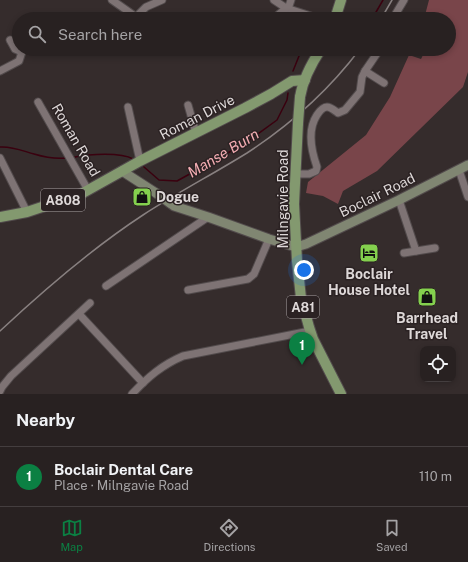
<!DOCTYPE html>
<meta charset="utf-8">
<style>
:root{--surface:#282121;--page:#30292a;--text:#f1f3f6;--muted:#a5a3a5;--line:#443e3f;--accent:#0b8043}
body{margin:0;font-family:"Public Sans",sans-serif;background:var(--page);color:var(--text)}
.controls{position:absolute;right:12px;bottom:12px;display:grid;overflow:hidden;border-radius:8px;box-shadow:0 2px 6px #0003}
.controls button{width:36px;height:36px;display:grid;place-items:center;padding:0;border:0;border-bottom:1px solid var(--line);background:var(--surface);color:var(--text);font:20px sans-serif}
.you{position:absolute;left:304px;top:270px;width:14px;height:14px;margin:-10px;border:3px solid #fff;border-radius:50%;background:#1a73e8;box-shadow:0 0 0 6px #1a73e833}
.badge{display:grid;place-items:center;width:26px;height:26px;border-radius:50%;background:var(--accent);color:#fff;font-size:13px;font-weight:700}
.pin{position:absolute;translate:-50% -33px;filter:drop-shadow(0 1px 2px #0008)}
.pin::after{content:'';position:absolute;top:21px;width:14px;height:12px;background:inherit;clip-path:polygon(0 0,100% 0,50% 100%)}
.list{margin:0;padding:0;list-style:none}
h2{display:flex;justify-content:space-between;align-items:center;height:52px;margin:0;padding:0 16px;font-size:17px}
h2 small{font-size:13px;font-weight:400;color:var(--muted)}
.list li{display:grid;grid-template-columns:26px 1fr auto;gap:12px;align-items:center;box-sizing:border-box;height:60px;padding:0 16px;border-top:1px solid var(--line)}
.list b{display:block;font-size:15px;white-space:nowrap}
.list p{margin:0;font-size:13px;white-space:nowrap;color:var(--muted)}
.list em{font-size:13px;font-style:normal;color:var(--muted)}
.icon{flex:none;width:22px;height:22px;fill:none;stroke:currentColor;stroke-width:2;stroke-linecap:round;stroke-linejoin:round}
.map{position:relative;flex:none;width:468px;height:394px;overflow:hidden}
.search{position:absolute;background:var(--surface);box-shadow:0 2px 6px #0003;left:12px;right:12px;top:12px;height:44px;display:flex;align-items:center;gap:10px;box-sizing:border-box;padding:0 14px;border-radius:22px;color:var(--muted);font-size:15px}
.sheet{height:112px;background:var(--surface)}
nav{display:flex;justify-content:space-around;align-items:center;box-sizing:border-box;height:56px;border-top:1px solid var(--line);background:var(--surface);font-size:11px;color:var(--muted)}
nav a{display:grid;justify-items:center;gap:2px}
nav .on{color:var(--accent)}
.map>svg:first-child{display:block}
.green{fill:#79454a}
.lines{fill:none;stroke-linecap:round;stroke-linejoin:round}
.stream{stroke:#3a010f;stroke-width:1.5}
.minor-casing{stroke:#524b4c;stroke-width:9}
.secondary-casing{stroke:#524b4c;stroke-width:11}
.primary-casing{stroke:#524b4c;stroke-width:12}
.minor{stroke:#7e7374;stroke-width:7}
.secondary{stroke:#808672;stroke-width:9}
.primary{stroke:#83996f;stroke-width:10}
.rail{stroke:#888080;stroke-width:1.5}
.secondary-bridge-casing{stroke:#524b4c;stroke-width:11;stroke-linecap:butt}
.primary-bridge-casing{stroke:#524b4c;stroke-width:12;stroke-linecap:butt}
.secondary-bridge{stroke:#808672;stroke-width:9}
.primary-bridge{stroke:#83996f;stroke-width:10}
.labels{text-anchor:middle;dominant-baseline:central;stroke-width:3;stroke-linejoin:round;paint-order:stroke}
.shield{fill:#2b2223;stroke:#a8a1a2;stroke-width:1}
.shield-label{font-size:13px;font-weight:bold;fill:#ded8d8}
.street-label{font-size:14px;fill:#ded8d8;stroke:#2b2223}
.poi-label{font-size:14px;font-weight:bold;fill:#ded8d8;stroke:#2b2223}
.water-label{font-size:15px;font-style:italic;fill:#f4adb3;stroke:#2b2223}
</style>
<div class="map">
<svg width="468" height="394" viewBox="0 0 468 394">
<rect width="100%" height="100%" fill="#352c2c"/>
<polygon class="green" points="429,0 468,0 468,72 463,87 377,171 343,191 338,204 323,196 306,193 308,182 366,135 390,97 409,55 421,59 426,49 449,49 449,19 424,19"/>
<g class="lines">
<g class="stream">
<polyline points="372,19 383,0"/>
<polyline points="293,71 301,51 303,49"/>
<path d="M0 147C12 146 23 151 34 154 44 157 56 159 66 158"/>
<path d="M75 157C89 154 121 152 133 159"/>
<polyline points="144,167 159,180 177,181 244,144 277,120 287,100 288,93"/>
</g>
<defs>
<g id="minor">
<polyline points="112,0 139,19"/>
<polyline points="274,0 286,8 320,19"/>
<polyline points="134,19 146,7 162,0"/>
<polyline points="273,19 289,6 291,0"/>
<polyline points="394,19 395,15 404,0"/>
<polyline points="10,40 15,49 22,52"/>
<path d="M187 49C199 53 211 51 223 49"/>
<polyline points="0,71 19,61 22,52 24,49"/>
<polyline points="365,71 384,83"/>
<polyline points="38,102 88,190"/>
<polyline points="188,105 196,133"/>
<polyline points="128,107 140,161"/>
<polyline points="0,158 27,212"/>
<polyline points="459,170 468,197"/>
<path d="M296 174H309L316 171 317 167C311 150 307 130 317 115 319 112 323 107 327 107 331 107 335 111 338 113L345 110 360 92 362 77 365 71 380 49"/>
<polyline points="399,200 416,251"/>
<polyline points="404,253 435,248"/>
<polyline points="106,286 208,217"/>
<polyline points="188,290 248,279 254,274 269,239"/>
<polyline points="79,314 143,383"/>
<polyline points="0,391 2,387 11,376 90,303"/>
<path d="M132 394C148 377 162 365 183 356L310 331"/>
</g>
<g id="secondary">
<polyline points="122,171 156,193"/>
<polyline points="170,203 174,206 208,217 269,239 296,247 306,244 399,200 468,165"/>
</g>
<g id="primary">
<polyline points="335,19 341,0"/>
<path d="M300 97C303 79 311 64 321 49"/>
<polyline points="298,123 294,204 297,261 301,298 309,327 313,339 341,394"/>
<polyline points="0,217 27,212 81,194 140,161 245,108 271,94 292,81 305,80"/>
</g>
</defs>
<use href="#minor" class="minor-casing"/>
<use href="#secondary" class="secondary-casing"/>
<use href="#primary" class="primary-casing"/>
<use href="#minor" class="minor"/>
<use href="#secondary" class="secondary"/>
<use href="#primary" class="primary"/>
<g class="rail">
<polyline points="381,19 392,0"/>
<path d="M0 331C45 289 91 249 143 215 177 193 213 174 247 153 290 125 329 90 360 49"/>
</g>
<defs>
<polyline id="secondary-bridge" points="156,193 170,203"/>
<polyline id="primary-bridge" points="298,123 300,97"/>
</defs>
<use href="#secondary-bridge" class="secondary-bridge-casing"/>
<use href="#primary-bridge" class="primary-bridge-casing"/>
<use href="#secondary-bridge" class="secondary-bridge"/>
<use href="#primary-bridge" class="primary-bridge"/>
</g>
<defs>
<symbol id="shop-square" viewBox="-11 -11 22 22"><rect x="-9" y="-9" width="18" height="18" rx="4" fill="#84d04e" stroke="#2b2223"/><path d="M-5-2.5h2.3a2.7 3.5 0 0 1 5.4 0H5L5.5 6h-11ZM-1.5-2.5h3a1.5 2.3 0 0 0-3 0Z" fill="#111"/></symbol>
<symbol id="hotel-square" viewBox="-11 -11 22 22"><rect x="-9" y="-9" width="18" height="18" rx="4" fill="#84d04e" stroke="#2b2223"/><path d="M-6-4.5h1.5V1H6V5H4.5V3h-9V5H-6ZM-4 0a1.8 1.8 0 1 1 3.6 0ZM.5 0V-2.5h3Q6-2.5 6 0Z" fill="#111"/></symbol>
</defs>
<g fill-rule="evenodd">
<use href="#shop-square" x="131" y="186" width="22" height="22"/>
<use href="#hotel-square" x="358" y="242" width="22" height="22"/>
<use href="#shop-square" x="416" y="286" width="22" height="22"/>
</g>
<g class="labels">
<g class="shield">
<rect x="41" y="189" width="44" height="22" rx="3"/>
<rect x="287" y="296" width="32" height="22" rx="3"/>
</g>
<g class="shield-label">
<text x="63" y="200">A808</text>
<text x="303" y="307">A81</text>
</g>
<g class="street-label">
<text transform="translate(197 117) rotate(-27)">Roman Drive</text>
<text transform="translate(76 140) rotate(60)">Roman Road</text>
<text transform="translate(377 195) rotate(-26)">Boclair Road</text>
<text transform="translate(283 199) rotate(-90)">Milngavie Road</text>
</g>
<g class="poi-label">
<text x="156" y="197" text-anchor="start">Dogue</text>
<text x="369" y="274">Boclair<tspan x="369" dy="16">House Hotel</tspan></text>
<text x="427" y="318">Barrhead<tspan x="427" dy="16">Travel</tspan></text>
</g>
<g class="water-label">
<text transform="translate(223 153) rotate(-31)">Manse Burn</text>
</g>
</g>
</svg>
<div class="controls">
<button><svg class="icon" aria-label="locate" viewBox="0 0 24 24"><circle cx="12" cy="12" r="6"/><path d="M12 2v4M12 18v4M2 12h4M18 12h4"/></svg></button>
</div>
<div class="you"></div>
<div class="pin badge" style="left:302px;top:365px">1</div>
<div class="search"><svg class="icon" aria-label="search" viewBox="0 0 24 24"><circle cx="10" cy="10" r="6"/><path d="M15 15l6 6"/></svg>Search here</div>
</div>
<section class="sheet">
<h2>Nearby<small></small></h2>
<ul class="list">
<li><span class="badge">1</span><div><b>Boclair Dental Care</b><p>Place · Milngavie Road</p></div><em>110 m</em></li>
</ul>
</section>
<nav>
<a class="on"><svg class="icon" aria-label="map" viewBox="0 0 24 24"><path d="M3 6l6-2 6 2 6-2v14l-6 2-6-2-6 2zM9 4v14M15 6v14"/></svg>Map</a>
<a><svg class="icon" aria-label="directions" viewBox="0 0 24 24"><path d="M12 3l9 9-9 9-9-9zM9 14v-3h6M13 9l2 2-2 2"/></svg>Directions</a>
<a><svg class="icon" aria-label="saved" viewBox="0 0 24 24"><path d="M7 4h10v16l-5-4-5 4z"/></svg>Saved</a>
</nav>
